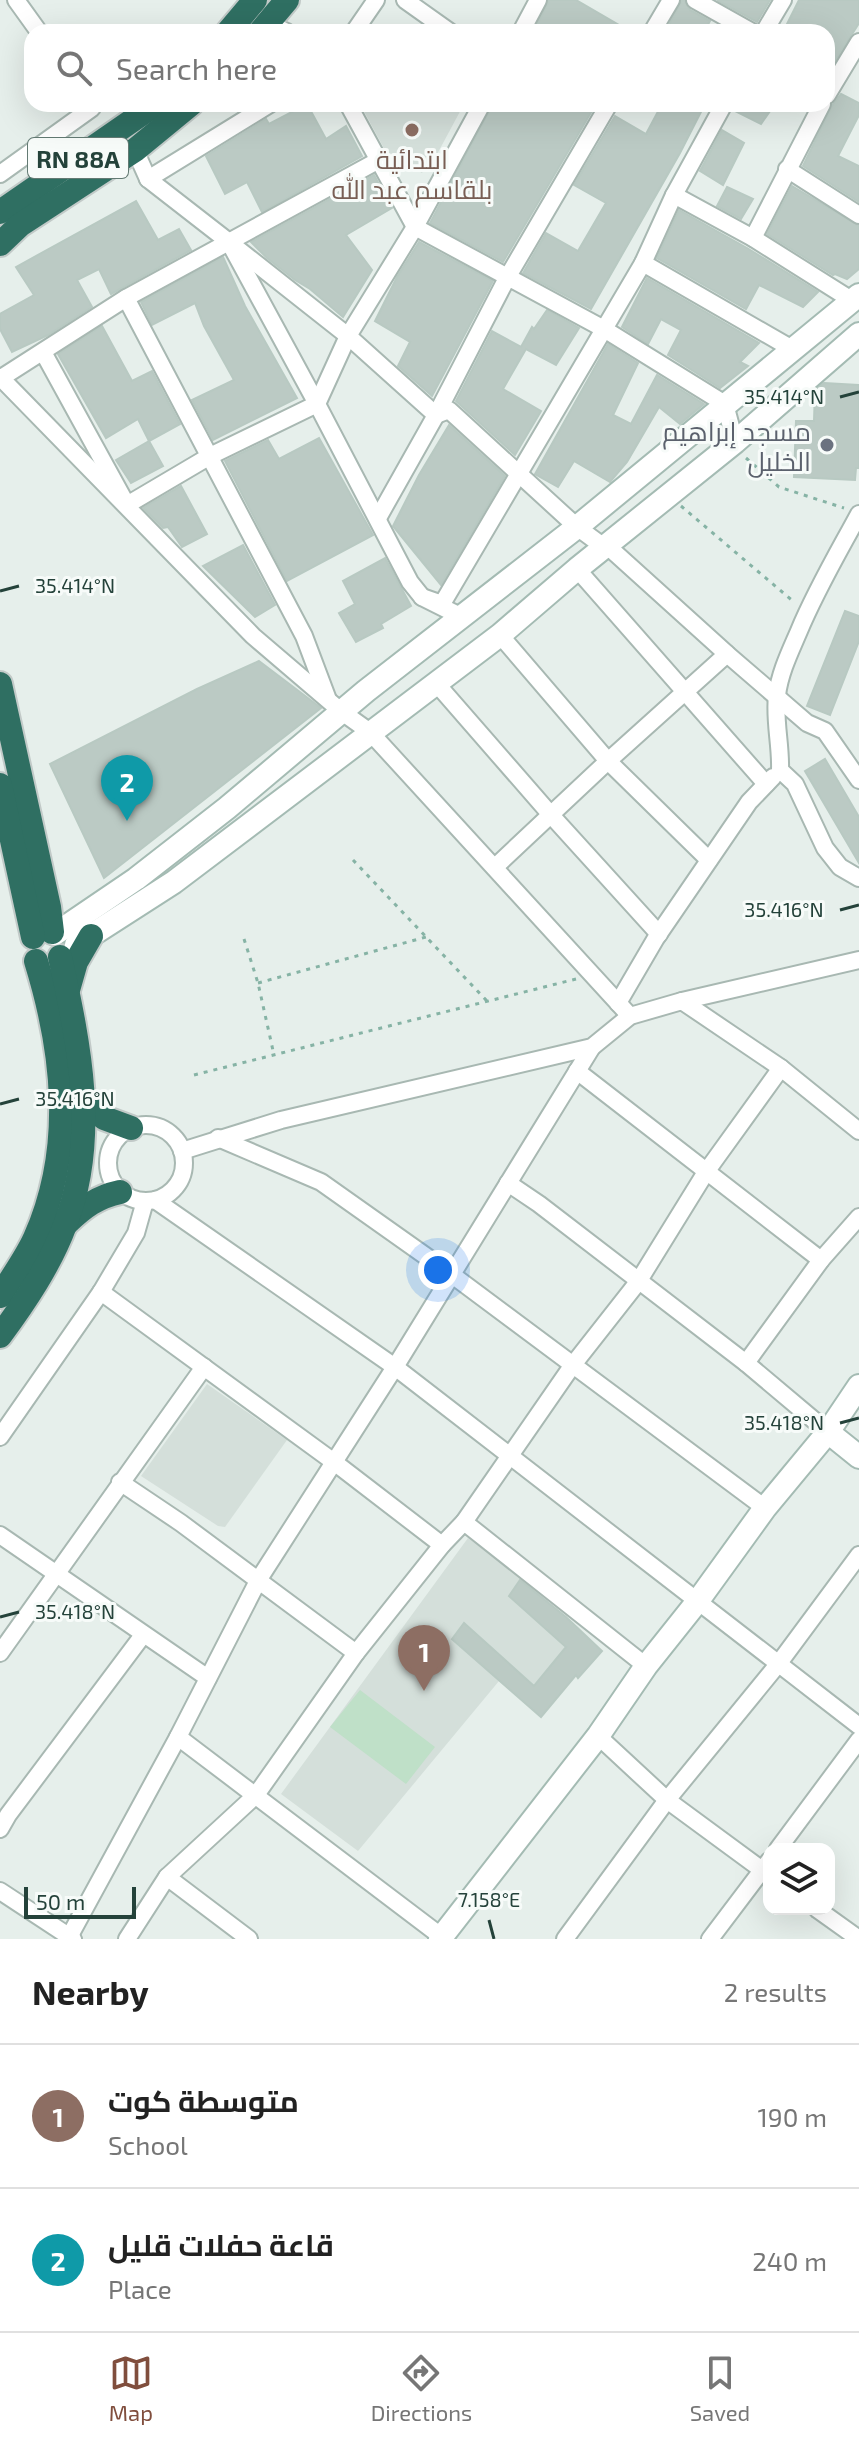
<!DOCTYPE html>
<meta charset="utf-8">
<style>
:root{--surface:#fff;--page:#f2f2f2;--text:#222;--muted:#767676;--line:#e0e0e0;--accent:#804e3d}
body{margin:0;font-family:"Exo 2",Cairo,sans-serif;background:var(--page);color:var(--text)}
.controls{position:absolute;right:24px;bottom:24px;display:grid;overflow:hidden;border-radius:16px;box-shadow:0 8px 32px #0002}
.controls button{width:72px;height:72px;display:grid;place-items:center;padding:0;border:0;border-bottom:2px solid var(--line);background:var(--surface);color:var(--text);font:40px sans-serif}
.scale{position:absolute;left:24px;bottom:20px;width:112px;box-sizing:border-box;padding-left:8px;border:4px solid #24423a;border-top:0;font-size:22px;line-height:28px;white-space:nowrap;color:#24423a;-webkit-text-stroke:6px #f7fbf9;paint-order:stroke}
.you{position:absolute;left:438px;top:1270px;width:28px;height:28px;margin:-20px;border:6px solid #fff;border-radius:50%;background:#1a73e8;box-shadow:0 0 0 12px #1a73e833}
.badge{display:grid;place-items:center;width:52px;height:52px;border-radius:50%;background:var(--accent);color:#fff;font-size:26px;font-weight:700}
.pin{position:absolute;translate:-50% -66px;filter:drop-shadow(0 2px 4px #0008)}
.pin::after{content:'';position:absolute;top:42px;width:28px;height:24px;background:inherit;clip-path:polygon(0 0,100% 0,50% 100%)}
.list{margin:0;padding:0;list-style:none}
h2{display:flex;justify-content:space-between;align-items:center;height:104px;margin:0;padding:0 32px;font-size:34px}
h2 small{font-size:26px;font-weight:400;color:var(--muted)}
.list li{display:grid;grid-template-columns:52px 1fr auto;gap:24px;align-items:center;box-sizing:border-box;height:144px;padding:0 32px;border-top:2px solid var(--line)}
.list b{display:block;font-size:30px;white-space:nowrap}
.list p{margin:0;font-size:26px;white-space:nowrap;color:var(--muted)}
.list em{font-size:26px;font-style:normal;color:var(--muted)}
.icon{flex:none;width:44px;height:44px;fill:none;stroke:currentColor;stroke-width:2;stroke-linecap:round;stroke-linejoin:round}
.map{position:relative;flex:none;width:859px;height:1939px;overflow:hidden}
.search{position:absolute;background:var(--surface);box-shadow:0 8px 32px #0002;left:24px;right:24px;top:24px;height:88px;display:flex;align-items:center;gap:20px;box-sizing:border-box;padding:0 28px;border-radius:24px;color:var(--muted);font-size:30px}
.sheet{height:392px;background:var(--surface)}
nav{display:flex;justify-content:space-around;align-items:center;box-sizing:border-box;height:112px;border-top:2px solid var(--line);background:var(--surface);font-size:22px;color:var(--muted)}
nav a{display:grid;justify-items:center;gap:4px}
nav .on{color:var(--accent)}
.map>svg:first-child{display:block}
.built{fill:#d4dfda}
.green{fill:#bfe0c8}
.building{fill:#bbcac4;stroke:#b8c9c2;stroke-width:2}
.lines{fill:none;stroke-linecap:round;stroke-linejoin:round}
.street-casing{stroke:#a8b8b2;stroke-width:20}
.secondary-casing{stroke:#a4bbb3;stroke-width:26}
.highway-casing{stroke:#c2cac8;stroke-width:28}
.path{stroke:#86b3a5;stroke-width:3;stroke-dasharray:4 6;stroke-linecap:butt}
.street{stroke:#fff;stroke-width:16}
.secondary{stroke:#fff;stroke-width:22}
.highway{stroke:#2f6f62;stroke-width:24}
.ticks{fill:none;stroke:#24423a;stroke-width:3}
.education-dot{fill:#8d6e63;stroke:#f7fbf9;stroke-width:3}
.worship-dot{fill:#6b7280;stroke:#f7fbf9;stroke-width:3}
.labels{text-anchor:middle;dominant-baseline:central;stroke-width:6;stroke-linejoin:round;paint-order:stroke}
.shield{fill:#f7fbf9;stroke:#637a73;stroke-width:2}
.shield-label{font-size:24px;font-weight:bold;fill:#24423a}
.education-label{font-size:26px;fill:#785e54;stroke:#f7fbf9}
.worship-label{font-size:26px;fill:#5b616d;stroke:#f7fbf9;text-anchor:end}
.ticks-label{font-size:20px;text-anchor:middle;fill:#24423a;stroke:#f7fbf9;stroke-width:6;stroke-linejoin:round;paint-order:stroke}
</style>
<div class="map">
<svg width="859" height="1939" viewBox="0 0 859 1939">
<rect width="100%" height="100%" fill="#e6efeb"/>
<g class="built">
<polygon points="360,104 464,104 435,158 431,157 422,173 412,167 409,172 393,165"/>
<polygon points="207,1384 287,1440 225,1527 218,1526 141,1476"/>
<polygon points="468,1538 522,1578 602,1651 578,1678 575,1676 541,1717 499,1681 358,1851 281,1794"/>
</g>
<polygon class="green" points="360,1690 435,1747 406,1784 330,1727"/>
<g class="building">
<polygon points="549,0 576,0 631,32 533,32"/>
<polygon points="682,0 684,0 690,10 710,21 704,32 665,32"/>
<polygon points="717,0 770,0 757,22"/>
<polygon points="799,0 859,0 859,23 827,74 827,32 783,32"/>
<polygon points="841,94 859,103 859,115 838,156 859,166 859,202 803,166 833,104"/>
<polygon points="307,104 326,139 346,126 362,156 262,212 247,182 225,194 206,156 266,119 269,124"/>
<polygon points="493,104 596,104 503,262 430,223"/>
<polygon points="662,104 705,104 680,153 591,309 523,273 546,233 578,251 606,203 574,185 615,116 646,134"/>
<polygon points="735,104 775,104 761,124 733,110"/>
<polygon points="722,130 744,143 723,185 700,171"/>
<polygon points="374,175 392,208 346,235 372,270 343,317 310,289 295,280 267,258 251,242"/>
<polygon points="792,186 859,226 859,269 847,279 835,274 833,275 767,234"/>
<polygon points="727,187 753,199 741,219 717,206"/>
<polygon points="136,201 158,240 179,229 191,250 111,294 99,269 77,280 92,307 48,335 12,352 0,329 0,314 34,295 16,267"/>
<polygon points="679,210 747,248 818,292 803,307 759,285 746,309 657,258"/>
<polygon points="419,242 493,281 432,396 398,366 410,342 375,321 397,277"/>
<polygon points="223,257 245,306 297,398 213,440 192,400 234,380 204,326 195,303 152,325 141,302"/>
<polygon points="647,278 759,343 740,362 748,366 720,388 668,355 681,330 661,319 648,344 622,327"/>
<polygon points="547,310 579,328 556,365 526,349 503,389 541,411 515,455 456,401 492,331 521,347 532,327 534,329"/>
<polygon points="102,326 132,381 152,371 180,424 149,441 138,419 106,438 58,354"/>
<polygon points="608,344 638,363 613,415 631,424 657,375 704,404 680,424 659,407 627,462 610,482 574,461 558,487 535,474"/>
<polygon points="824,383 859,385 859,468 856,468 855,480 794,477 796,421 814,421 815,390"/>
<polygon points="449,425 505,476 441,585 393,526 419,475"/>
<polygon points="319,438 373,535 287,581 225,461 268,440 279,459"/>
<polygon points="149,441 163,466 131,483 116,460"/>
<polygon points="181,486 207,534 182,547 168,527 163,528 143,508"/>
<polygon points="243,545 275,605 255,617 203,566"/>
<polygon points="385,558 411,606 381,624 383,628 356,642 339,613 355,604 343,581"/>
<polygon points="845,611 859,616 859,641 830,715 807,706"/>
<polygon points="259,661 321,708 104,878 50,764 197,689"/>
<polygon points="825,759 859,817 859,863 805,771"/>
<polygon points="520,1580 566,1617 602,1651 578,1678 576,1675 541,1717 452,1639 464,1623 534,1686 566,1647 509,1596"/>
</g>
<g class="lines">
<defs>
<g id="street">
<polyline points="16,0 39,32"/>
<polyline points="405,0 450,32"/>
<polyline points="695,0 752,32"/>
<polyline points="267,23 287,32"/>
<polyline points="354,32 376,0"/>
<polyline points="521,32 538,0"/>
<polyline points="652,32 671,0"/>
<polyline points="764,32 783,0"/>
<polyline points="827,95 859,42"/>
<polyline points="348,104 415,227 604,329 725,404 735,442"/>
<polyline points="135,150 148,179 229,242 317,404 410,582 422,597"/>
<polyline points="787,169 859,215"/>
<polyline points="0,174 92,108"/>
<polyline points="148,179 270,104"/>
<polyline points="674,195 753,238 853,301"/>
<polyline points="753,238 822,104"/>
<polyline points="229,242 348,336 436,415 449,410 577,527 604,547 613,551 727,654 807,723 825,731 859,780"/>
<polyline points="643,263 794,350"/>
<polyline points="126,298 304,636 327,697"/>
<polyline points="43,352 127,505 210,456 317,404 348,336 415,227 482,104"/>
<polyline points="0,377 253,636 342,712 370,732 630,1016"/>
<polyline points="1,378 126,298 379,160"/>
<path d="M859 514C838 553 816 590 799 631 790 652 780 672 777 695 774 720 781 745 780 770L795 784 825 848 840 867 859 878"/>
<polyline points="378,518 436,415 507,278 609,104"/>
<polyline points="577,569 766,784"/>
<polyline points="462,617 422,597 442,604 643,263 674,195 724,104"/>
<polyline points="500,635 608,761 709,860"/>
<polyline points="436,683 551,815 659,934"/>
<polyline points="495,867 608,761 727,654"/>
<polyline points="682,1001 859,960"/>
<polyline points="618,1003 656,938 749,802 773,777"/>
<polyline points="577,1071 821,1260"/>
<circle cx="146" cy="1163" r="38"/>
<polyline points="218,1138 321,1182 451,1274 765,1508"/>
<polyline points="182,1151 281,1120 592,1047 630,1016 682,1001 781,1068 859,1131"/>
<polyline points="508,1183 539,1204 746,1363 828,1432"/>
<polyline points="155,1200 395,1367 859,1726"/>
<polyline points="101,1292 334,1462 442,1545"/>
<polyline points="746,1363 821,1260 859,1217"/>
<polyline points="0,1437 101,1292 136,1233 145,1201"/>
<polyline points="120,1482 181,1523 356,1653"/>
<polyline points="464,1522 646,1666"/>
<polyline points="0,1535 208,1678"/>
<polyline points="0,1653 204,1367"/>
<polyline points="598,1736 667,1800 769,1875"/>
<polyline points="178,1737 442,1937"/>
<polyline points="0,1829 8,1815 143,1635"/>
<polyline points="778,1849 859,1740"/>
<polyline points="167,1877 249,1939"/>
<polyline points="0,1891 73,1939"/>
<polyline points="817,1909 859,1939"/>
<polyline points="68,1939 178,1737 259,1579 395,1367 592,1047"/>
<polyline points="127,1939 167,1877 256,1795 356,1653 442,1545 464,1522 572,1366 638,1282 706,1172 781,1068"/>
<polyline points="565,1939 667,1800 779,1663 859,1555"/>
<polyline points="710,1939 769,1861"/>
</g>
<g id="secondary">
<polyline points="55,934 136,879 227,808 366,691 577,527 859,295"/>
<polyline points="76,945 174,882 500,635 577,569 735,442 859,334"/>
<polyline points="828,1432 859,1457"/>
<polyline points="440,1939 598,1736 646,1666 697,1602 765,1508 828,1432 859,1386"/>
</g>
<g id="highway">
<polyline points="228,32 255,0"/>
<polyline points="260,32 287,0"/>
<polyline points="0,212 156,104"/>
<polyline points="0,244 20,225 135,150 191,104"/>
<polyline points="0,684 49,907 52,932"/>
<polyline points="0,785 33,937"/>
<polyline points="68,990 76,962 91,936"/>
<polyline points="84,1098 104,1118 131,1128"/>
<path d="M67 1223C84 1207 97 1197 120 1192"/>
<path d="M0 1296C12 1277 26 1258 35 1238 75 1148 64 1052 36 961"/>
<path d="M0 1336C25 1302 50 1265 65 1225 99 1138 79 1044 60 957"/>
</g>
</defs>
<use href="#street" class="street-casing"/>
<use href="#secondary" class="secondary-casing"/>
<use href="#highway" class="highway-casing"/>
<g class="path">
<polyline points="746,458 779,487 844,508"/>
<polyline points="681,506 794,602"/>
<polyline points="353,860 487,1001"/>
<polyline points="244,939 258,983 274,1055"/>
<polyline points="258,983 426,937"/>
<polyline points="194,1075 576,979"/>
</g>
<use href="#street" class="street"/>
<use href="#secondary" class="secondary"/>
<use href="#highway" class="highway"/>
</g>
<path class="ticks" d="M840 397 859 392M0 591 19 586M840 910 859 905M0 1104 19 1099M840 1423 859 1418M0 1617 19 1612M489 1920 494 1939"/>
<circle class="education-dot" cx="412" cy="130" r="8"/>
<circle class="worship-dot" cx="827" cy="445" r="8"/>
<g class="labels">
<rect class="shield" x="28" y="138" width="100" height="40" rx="6"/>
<g class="shield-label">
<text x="78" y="158">RN 88A</text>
</g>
<g class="education-label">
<text x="412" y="158">ابتدائية<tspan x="412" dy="30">بلقاسم عبد الله</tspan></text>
</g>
<g class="worship-label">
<text x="811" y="430">مسجد إبراهيم<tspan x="811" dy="30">الخليل</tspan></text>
</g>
</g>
<g class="ticks-label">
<text x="784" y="404">35.414°N</text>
<text x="75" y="593">35.414°N</text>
<text x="784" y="917">35.416°N</text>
<text x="75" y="1106">35.416°N</text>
<text x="784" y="1430">35.418°N</text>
<text x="75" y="1619">35.418°N</text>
<text x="489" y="1907">7.158°E</text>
</g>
</svg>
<div class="controls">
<button><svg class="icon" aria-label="layers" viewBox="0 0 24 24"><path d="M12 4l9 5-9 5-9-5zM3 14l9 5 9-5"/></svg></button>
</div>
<div class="scale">50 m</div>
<div class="you"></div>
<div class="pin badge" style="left:424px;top:1691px;background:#8d6e63">1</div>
<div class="pin badge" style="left:127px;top:821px;background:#0f9aa8">2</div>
<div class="search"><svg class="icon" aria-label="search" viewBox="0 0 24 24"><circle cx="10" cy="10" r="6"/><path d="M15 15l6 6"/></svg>Search here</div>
</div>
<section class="sheet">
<h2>Nearby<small>2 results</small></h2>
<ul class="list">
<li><span class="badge" style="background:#8d6e63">1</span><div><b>متوسطة كوت</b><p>School</p></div><em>190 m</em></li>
<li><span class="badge" style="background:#0f9aa8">2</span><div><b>قاعة حفلات قليل</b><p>Place</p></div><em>240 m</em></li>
</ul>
</section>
<nav>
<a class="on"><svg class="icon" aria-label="map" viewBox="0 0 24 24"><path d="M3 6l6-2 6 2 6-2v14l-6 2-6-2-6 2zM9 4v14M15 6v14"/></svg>Map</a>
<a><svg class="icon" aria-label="directions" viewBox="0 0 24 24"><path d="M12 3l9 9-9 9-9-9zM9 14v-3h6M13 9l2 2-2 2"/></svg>Directions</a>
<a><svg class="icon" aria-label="saved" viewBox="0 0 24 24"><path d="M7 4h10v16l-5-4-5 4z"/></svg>Saved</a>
</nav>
